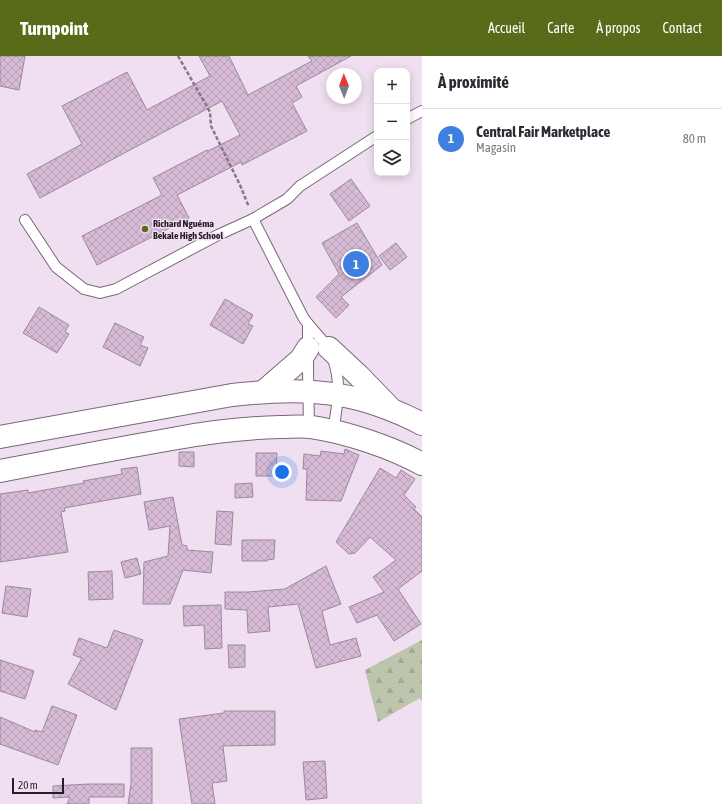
<!DOCTYPE html>
<html lang="fr">
<meta charset="utf-8">
<style>
:root{--surface:#fff;--page:#f2f2f3;--text:#2b2b33;--muted:#7c7c81;--line:#e1e1e2;--accent:#576b18}
body{margin:0;font-family:"Asap Condensed",sans-serif;background:var(--page);color:var(--text)}
.controls{position:absolute;right:12px;top:12px;display:grid;overflow:hidden;border-radius:8px;box-shadow:0 2px 10px #0003}
.controls button{width:36px;height:36px;display:grid;place-items:center;padding:0;border:0;border-bottom:1px solid var(--line);background:var(--surface);color:var(--text);font:20px sans-serif}
.compass{position:absolute;left:326px;top:12px;width:36px;height:36px;border-radius:50%;background:var(--surface);box-shadow:0 2px 10px #0003;rotate:359deg}
.scale{position:absolute;left:12px;bottom:10px;width:52px;box-sizing:border-box;padding-left:4px;border:2px solid #241d24;border-top:0;font-size:11px;line-height:14px;white-space:nowrap;color:#241d24;-webkit-text-stroke:3px #f0dff0;paint-order:stroke}
.you{position:absolute;left:282px;top:416px;width:14px;height:14px;margin:-10px;border:3px solid #fff;border-radius:50%;background:#1a73e8;box-shadow:0 0 0 6px #1a73e833}
.badge{display:grid;place-items:center;width:26px;height:26px;border-radius:50%;background:var(--accent);color:#fff;font-size:13px;font-weight:700}
.pin{position:absolute;translate:-50% -50%;border:2px solid #fff;box-shadow:0 1px 4px #0006}
.list{margin:0;padding:0;list-style:none}
h2{display:flex;justify-content:space-between;align-items:center;height:52px;margin:0;padding:0 16px;font-size:17px}
h2 small{font-size:13px;font-weight:400;color:var(--muted)}
.list li{display:grid;grid-template-columns:26px 1fr auto;gap:12px;align-items:center;box-sizing:border-box;height:60px;padding:0 16px;border-top:1px solid var(--line)}
.list b{display:block;font-size:15px;white-space:nowrap}
.list p{margin:0;font-size:13px;white-space:nowrap;color:var(--muted)}
.list em{font-size:13px;font-style:normal;color:var(--muted)}
.icon{flex:none;width:22px;height:22px;fill:none;stroke:currentColor;stroke-width:2;stroke-linecap:round;stroke-linejoin:round}
.map{position:relative;flex:none;width:422px;height:748px;overflow:hidden}
header{display:flex;align-items:center;gap:24px;box-sizing:border-box;height:56px;padding:0 20px;background:var(--accent);color:#fff}
header strong{font-size:19px}
nav{display:flex;gap:22px;margin-inline-start:auto;font-size:14px}
main{display:flex}
aside{flex:1;background:var(--surface)}
.map>svg:first-child{display:block}
.forest{fill:url(#forest-firs)}
.building{fill:url(#building-cross-hatch);stroke:#9a8a9a}
.lines{fill:none;stroke-linecap:round;stroke-linejoin:round}
.lane-casing{stroke:#776877;stroke-width:12}
.primary-casing{stroke:#776877;stroke-width:24}
.path{stroke:#857985;stroke-width:2.5;stroke-dasharray:4 2;stroke-linecap:butt}
.lane{stroke:#fff;stroke-width:10}
.primary{stroke:#fff;stroke-width:22}
.poi-dot{fill:#576b18;stroke:#f0dff0;stroke-width:1.5}
.labels{text-anchor:middle;dominant-baseline:central;stroke-width:3;stroke-linejoin:round;paint-order:stroke}
.poi-label{font-size:10px;font-weight:bold;fill:#241d24;stroke:#f0dff0;text-anchor:start}
</style>
<header>
<strong>Turnpoint</strong>
<nav><a>Accueil</a><a>Carte</a><a>À propos</a><a>Contact</a></nav>
</header>
<main>
<div class="map">
<svg width="422" height="748" viewBox="0 0 422 748">
<defs>
<pattern id="forest-firs" width="22" height="20" patternUnits="userSpaceOnUse"><rect width="22" height="20" fill="#bdc5ac"/><path d="M5 1l3.5 6h-7zM16 11l3.5 6h-7z" fill="#a2a994"/></pattern>
<pattern id="building-cross-hatch" width="8" height="8" patternUnits="userSpaceOnUse"><rect width="8" height="8" fill="#d6bad6"/><path d="M0 0l8 8M0 8l8-8" fill="none" stroke="#b89fb8"/></pattern>
</defs>
<rect width="100%" height="100%" fill="#f0dff0"/>
<polygon class="forest" points="422,584 422,645 420,642 378,666 365,614"/>
<g class="building">
<polygon points="0,0 25,0 19,34 0,30"/>
<polygon points="199,0 229,0 248,39 312,5 308,0 351,0 296,30 302,41 292,47 307,75 242,109 241,106 177,139 189,162 97,209 82,180 162,139 153,122 207,94 208,95 240,79 222,45 40,142 27,118 82,88 62,50 127,16 147,54 210,20"/>
<polygon points="351,123 370,150 349,165 330,138"/>
<polygon points="357,167 382,209 341,241 349,249 336,262 316,241 339,218 322,187"/>
<polygon points="396,187 407,201 390,214 379,200"/>
<polygon points="225,243 253,259 248,268 253,270 243,288 210,269"/>
<polygon points="39,251 69,269 65,276 69,278 57,297 23,277"/>
<polygon points="115,267 144,281 140,289 148,292 140,310 103,291"/>
<polygon points="345,393 359,399 341,445 306,444 307,413 303,413 304,398 320,400 321,395 344,398"/>
<polygon points="179,396 194,396 194,411 179,410"/>
<polygon points="256,397 277,397 276,420 256,420"/>
<polygon points="137,411 141,438 64,452 65,455 61,456 68,496 0,506 0,438 28,434 28,437 84,427 83,425 122,418 121,413"/>
<polygon points="380,412 396,422 401,414 415,423 404,439 416,451 414,453 422,461 422,515 398,533 421,568 394,585 377,559 357,567 349,551 384,536 373,521 396,504 370,481 355,497 349,498 336,486"/>
<polygon points="252,427 253,441 235,442 235,428"/>
<polygon points="173,441 182,489 187,490 187,494 213,496 211,517 183,514 170,548 143,548 144,506 168,500 170,470 149,474 144,446"/>
<polygon points="217,455 233,456 231,489 215,488"/>
<polygon points="242,484 275,484 274,503 267,504 267,505 242,505"/>
<polygon points="137,502 141,518 125,522 121,506"/>
<polygon points="326,510 341,548 322,555 330,589 356,582 361,600 316,612 298,548 268,551 270,575 248,577 247,554 225,553 225,536 248,536 285,533"/>
<polygon points="112,515 113,543 89,544 88,516"/>
<polygon points="6,530 31,533 27,561 2,557"/>
<polygon points="221,549 222,592 205,593 204,569 184,570 183,550"/>
<polygon points="114,574 143,584 116,654 68,628 82,602 73,599 79,582 107,592"/>
<polygon points="228,589 245,589 245,611 229,612"/>
<polygon points="0,604 34,615 25,643 0,635"/>
<polygon points="52,650 77,659 58,709 0,688 0,661 35,676 35,674 42,676"/>
<polygon points="224,655 275,655 275,689 223,690 227,725 212,727 215,748 192,748 179,663 224,657"/>
<polygon points="131,692 152,692 152,748 128,748 131,728"/>
<polygon points="325,705 327,742 306,744 303,706"/>
<polygon points="89,728 124,728 124,741 89,741 89,748 67,748 70,741 53,742 53,730"/>
</g>
<g class="lines">
<defs>
<g id="lane">
<polyline points="407,63 422,55"/>
<path d="M253 163 303 261C310 272 321 281 328 292 331 295 332 300 333 303 342 328 337 351 333 376"/>
<polyline points="25,164 56,211 84,233 100,237 116,233 218,179 253,163 287,143 300,130 377,80"/>
<polyline points="308,269 308,313 309,371"/>
</g>
<g id="primary">
<polyline points="329,292 359,320 390,352"/>
<polyline points="263,336 301,303 308,292"/>
<path d="M0 381 232 339C267 335 304 333 339 339 365 343 398 355 422 368"/>
<path d="M0 415C57 404 115 393 172 383 208 376 244 372 280 371 290 371 301 370 311 371 346 376 391 391 422 408"/>
</g>
</defs>
<use href="#lane" class="lane-casing"/>
<use href="#primary" class="primary-casing"/>
<polyline class="path" points="178,0 210,56 211,70 240,129 249,151"/>
<use href="#lane" class="lane"/>
<use href="#primary" class="primary"/>
</g>
<circle class="poi-dot" cx="145" cy="173" r="4"/>
<g class="labels">
<g class="poi-label">
<text x="153" y="167">Richard Nguéma<tspan x="153" dy="12">Bekale High School</tspan></text>
</g>
</g>
</svg>
<div class="controls">
<button>+</button>
<button>−</button>
<button><svg class="icon" aria-label="layers" viewBox="0 0 24 24"><path d="M12 4l9 5-9 5-9-5zM3 14l9 5 9-5"/></svg></button>
</div>
<svg class="compass" viewBox="-18 -18 36 36"><path d="M0-13l5 13h-10z" fill="#e53935"/><path d="M0 13l5-13h-10z" fill="#7c7c81"/></svg>
<div class="scale">20 m</div>
<div class="you"></div>
<div class="pin badge" style="left:356px;top:208px;background:#3f7fe0">1</div>
</div>
<aside>
<h2>À proximité<small></small></h2>
<ul class="list">
<li><span class="badge" style="background:#3f7fe0">1</span><div><b>Central Fair Marketplace</b><p>Magasin</p></div><em>80 m</em></li>
</ul>
</aside>
</main>
